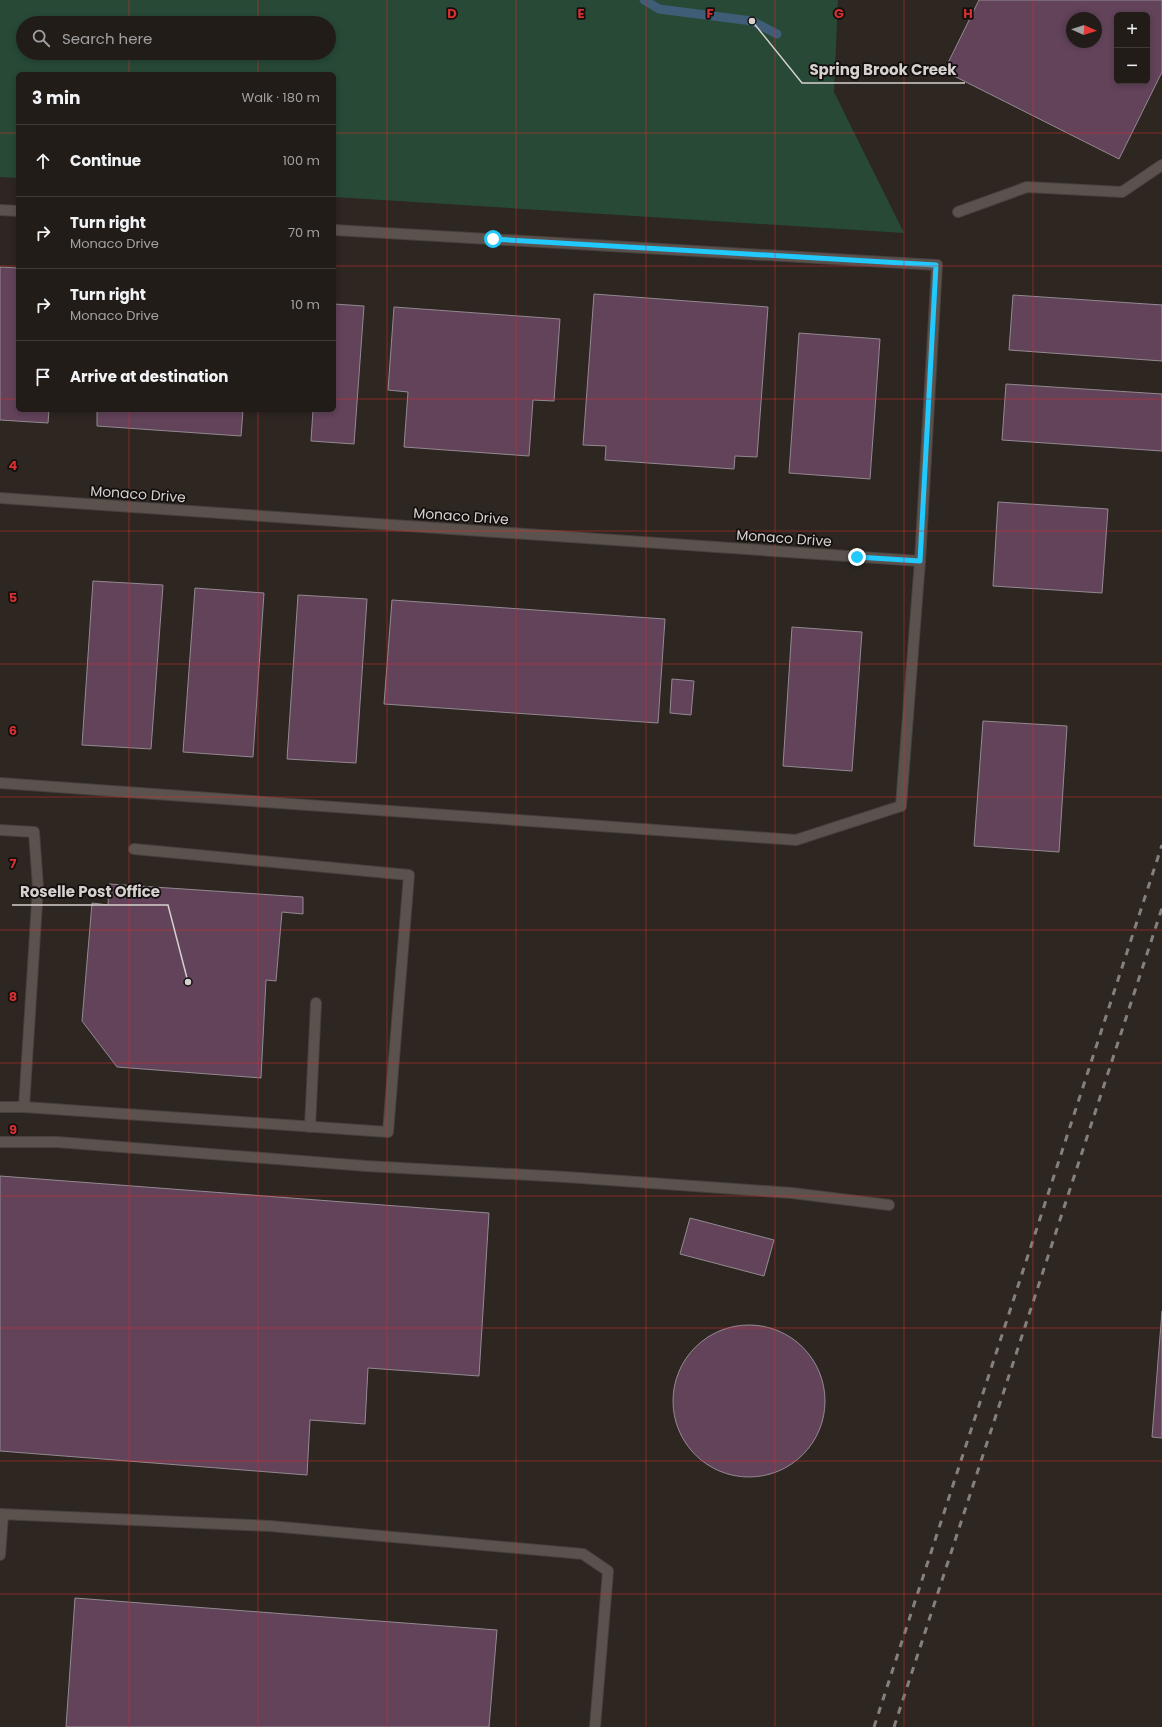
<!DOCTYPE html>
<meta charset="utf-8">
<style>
:root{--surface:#221c19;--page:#2a2522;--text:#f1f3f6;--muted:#a2a1a2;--line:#3f3a38}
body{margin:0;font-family:Poppins,sans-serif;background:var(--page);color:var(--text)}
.controls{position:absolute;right:12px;top:12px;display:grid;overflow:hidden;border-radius:6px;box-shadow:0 2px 6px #0003}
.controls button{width:36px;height:36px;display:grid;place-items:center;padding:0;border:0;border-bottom:1px solid var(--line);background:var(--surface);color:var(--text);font:20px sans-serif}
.compass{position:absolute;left:1066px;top:12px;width:36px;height:36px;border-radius:50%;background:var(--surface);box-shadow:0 2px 6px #0003;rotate:93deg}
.stop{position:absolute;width:12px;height:12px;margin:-9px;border:3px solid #21c9fd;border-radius:50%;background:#fff}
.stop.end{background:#21c9fd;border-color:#fff;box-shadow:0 1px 4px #0008}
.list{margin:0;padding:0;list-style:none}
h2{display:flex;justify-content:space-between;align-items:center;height:52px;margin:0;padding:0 16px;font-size:17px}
h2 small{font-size:13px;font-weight:400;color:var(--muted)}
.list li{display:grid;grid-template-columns:26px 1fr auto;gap:12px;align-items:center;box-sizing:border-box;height:72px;padding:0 16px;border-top:1px solid var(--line)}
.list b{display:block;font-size:15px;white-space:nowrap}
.list p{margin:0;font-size:13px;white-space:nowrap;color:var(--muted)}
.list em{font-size:13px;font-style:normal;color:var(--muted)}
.icon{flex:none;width:22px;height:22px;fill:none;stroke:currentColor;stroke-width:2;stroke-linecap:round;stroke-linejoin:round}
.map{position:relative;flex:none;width:1162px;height:1727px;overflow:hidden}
.search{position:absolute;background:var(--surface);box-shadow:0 2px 6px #0003;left:16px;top:16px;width:320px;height:44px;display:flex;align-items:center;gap:10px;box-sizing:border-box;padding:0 14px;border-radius:22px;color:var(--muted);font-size:15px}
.panel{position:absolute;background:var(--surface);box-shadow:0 2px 6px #0003;left:16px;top:72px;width:320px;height:340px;border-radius:6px}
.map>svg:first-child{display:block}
.green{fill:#274936;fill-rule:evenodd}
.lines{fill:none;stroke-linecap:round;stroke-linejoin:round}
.stream{stroke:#405d78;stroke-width:9}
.building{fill:#62435a;stroke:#938a91;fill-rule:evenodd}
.service-casing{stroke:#47413e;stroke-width:12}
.minor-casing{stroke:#47413e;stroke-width:12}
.service{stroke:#5b524e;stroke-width:10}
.minor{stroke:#5b524e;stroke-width:10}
.rail{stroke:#86807c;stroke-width:3;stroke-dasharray:7 7;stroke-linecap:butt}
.route{stroke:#21c9fd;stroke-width:5}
.grid{fill:none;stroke:#d63030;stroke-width:1;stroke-opacity:0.55}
.labels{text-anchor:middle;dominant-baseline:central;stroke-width:3.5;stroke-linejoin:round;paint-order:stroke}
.street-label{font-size:14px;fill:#d6d1ce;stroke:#130f0e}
.grid-label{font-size:13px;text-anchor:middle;font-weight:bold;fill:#d63030;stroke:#130f0e;stroke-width:3.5;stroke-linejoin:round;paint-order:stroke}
.leader{fill:none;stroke:#d6d1ce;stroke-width:1.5}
.callout-dot{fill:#d6d1ce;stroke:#130f0e;stroke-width:1.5}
.callout-label{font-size:15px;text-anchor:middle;font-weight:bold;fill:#d6d1ce;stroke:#130f0e;stroke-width:3.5;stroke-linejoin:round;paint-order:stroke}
</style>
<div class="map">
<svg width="1162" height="1727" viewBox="0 0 1162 1727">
<rect width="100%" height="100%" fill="#2d2621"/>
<path class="green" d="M0 0H838L834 92 904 233 334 197V74H18V178L0 177ZM23 23H329V53H23Z"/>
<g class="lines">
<polyline class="stream" points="644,0 659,9 752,21 777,34"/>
</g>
<g class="building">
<path d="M979 0H1162V72L1119 159 944 71ZM1117 15H1147V81H1117ZM1072 18H1096V42H1072Z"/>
<polygon points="0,267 18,268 18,410 49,410 48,423 0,420"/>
<polygon points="594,294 768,307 757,457 735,456 734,469 605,460 606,446 583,445"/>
<polygon points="1013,295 1162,305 1162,361 1009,350"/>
<polygon points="334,304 364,306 354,444 311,441 313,410 334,410"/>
<polygon points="394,307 560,319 554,401 533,400 529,456 404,447 408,392 388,390"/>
<polygon points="799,333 880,339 870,479 789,473"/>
<polygon points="1006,384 1162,394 1162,451 1002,440"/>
<polygon points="97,410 243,410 241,436 97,426"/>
<polygon points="998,502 1108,509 1102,593 993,586"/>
<polygon points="93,581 163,585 151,749 82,745"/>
<polygon points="195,588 264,593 253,757 183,752"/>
<polygon points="298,595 367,599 356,763 287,759"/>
<polygon points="392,600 665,619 658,723 384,704"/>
<polygon points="792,627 862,632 852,771 783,766"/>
<polygon points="672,679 694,681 691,715 670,713"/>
<polygon points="983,721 1067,726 1059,852 974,846"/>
<polygon points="109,884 303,897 303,914 282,912 276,981 266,980 261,1078 117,1067 82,1021 92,903 108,905"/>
<polygon points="0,1176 489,1213 479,1376 368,1368 365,1424 310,1420 307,1475 0,1451"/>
<polygon points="690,1218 774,1240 764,1276 680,1254"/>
<polygon points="1162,1311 1162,1438 1152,1437"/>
<circle cx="749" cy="1401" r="76"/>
<polygon points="75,1598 497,1630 489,1727 66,1727"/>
</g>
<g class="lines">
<defs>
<g id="service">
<polyline points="0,210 18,211"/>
<polyline points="958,212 1027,187 1122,192 1162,165"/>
<polyline points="334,230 937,265"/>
<polyline points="0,783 796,840 901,806"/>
<polyline points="0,830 34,832 38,887 24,1107"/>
<polyline points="0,1107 24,1107 388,1132 409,875 134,849"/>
<polyline points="310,1127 316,1003"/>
<polyline points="0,1142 57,1142 366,1166 566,1177 792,1193 889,1205"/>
<polyline points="0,1514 270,1526 583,1554 608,1571 595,1727"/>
<polyline points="0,1555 3,1514"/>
</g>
<g id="minor">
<polyline points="0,498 920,561"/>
<polyline points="901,806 920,561 937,265"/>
</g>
</defs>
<use href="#service" class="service-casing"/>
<use href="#minor" class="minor-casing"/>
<use href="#service" class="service"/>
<use href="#minor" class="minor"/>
<g class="rail">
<polyline points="874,1727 1162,845"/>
<polyline points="894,1727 1162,908"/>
</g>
</g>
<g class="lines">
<polyline class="route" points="493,239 936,265 920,561 857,557"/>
</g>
<path class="grid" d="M129 0V23M258 0V23M387 0V1727M516 0V1727M646 0V1727M775 0V1727M904 0V1727M1033 0V1727M129 53V74M258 53V74M0 133H18M334 133H1162M0 266H18M334 266H1162M0 399H18M334 399H1162M129 410V1727M258 410V1727M0 531H1162M0 664H1162M0 797H1162M0 930H1162M0 1063H1162M0 1196H1162M0 1328H1162M0 1461H1162M0 1594H1162"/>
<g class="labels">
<g class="street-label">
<text transform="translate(138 494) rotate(4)">Monaco Drive</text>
<text transform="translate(461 516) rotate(4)">Monaco Drive</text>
<text transform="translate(784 538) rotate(4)">Monaco Drive</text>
</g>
</g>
<g class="grid-label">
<text x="452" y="18">D</text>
<text x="581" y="18">E</text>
<text x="710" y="18">F</text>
<text x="839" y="18">G</text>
<text x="968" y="18">H</text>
<text x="13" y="470">4</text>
<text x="13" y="602">5</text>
<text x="13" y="735">6</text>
<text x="13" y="868">7</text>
<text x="13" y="1001">8</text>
<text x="13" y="1134">9</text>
</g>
<path class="leader" d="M752 21L802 83H965M188 982L168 905H12"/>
<g class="callout-dot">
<circle cx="752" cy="21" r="4"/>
<circle cx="188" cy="982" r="4"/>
</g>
<g class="callout-label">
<text x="883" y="75">Spring Brook Creek</text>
<text x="90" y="897">Roselle Post Office</text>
</g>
</svg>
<div class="controls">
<button>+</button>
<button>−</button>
</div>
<svg class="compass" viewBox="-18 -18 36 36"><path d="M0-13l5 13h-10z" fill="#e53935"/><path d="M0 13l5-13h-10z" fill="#a2a1a2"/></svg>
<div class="stop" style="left:493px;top:239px"></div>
<div class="stop end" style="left:857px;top:557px"></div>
<div class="search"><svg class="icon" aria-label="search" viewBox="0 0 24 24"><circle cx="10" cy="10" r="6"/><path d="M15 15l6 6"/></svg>Search here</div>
<section class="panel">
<h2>3 min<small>Walk · 180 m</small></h2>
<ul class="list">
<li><svg class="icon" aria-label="ahead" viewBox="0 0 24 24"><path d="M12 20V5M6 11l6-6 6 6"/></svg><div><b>Continue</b></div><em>100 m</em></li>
<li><svg class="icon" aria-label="right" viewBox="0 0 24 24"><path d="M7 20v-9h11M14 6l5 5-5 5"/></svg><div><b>Turn right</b><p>Monaco Drive</p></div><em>70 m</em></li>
<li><svg class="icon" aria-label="right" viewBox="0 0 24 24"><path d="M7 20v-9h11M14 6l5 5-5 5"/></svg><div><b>Turn right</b><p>Monaco Drive</p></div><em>10 m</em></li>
<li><svg class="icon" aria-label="arrive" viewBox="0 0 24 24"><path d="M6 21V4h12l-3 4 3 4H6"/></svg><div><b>Arrive at destination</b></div></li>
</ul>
</section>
</div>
